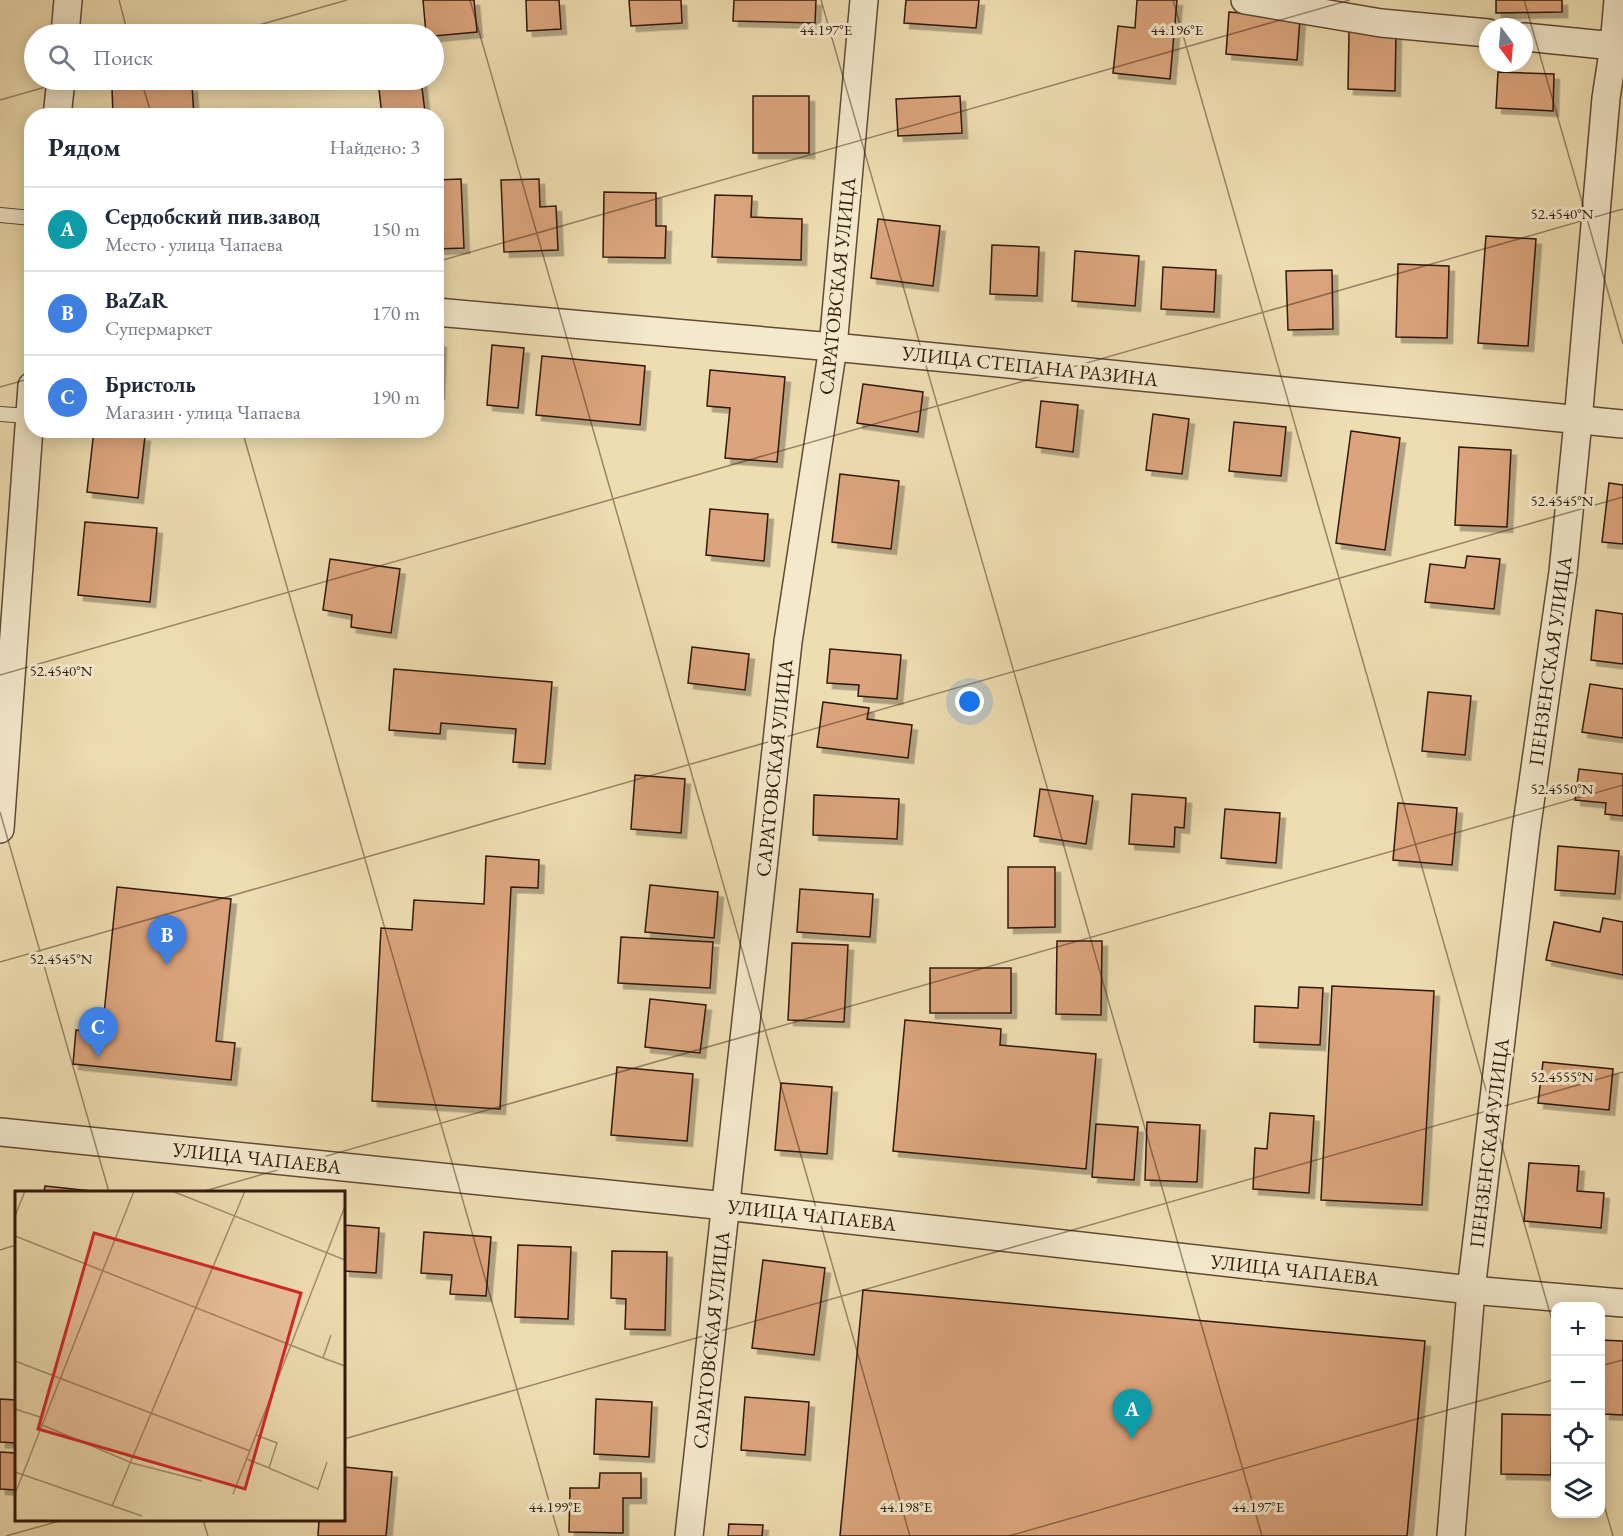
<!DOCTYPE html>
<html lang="ru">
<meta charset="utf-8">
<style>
:root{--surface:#fff;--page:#f6f6f7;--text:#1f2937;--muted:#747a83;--line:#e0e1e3;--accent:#d93025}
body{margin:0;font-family:"EB Garamond",serif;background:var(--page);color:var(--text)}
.controls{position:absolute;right:18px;bottom:18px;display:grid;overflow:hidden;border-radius:12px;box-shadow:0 3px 15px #0003}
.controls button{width:54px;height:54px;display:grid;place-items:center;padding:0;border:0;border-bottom:2px solid var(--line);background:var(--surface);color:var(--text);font:30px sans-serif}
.compass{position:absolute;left:1479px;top:18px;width:54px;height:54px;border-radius:50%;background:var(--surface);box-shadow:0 3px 15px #0003;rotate:164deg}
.you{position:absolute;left:970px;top:702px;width:21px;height:21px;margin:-15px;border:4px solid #fff;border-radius:50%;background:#1a73e8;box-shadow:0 0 0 9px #1a73e833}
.badge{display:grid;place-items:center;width:39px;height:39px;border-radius:50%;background:var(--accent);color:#fff;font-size:20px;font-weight:700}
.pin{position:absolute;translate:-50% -50px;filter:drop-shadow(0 2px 3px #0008)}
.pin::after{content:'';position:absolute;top:32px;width:21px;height:18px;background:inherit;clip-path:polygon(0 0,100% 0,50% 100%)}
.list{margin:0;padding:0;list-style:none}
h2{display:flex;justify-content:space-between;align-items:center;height:78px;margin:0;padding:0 24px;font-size:26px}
h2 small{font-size:20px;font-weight:400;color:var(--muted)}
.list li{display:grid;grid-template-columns:39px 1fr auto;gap:18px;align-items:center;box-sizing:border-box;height:84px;padding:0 24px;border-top:2px solid var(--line)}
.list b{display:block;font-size:22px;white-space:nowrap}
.list p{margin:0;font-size:20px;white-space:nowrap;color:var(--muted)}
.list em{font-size:20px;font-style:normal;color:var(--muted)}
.icon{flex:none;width:33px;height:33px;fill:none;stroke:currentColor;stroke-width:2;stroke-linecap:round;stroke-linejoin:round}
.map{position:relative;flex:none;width:1623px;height:1536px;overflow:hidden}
.search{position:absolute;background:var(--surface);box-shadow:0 3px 15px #0003;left:24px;top:24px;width:420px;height:66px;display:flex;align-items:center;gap:15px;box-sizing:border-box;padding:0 21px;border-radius:33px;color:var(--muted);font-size:22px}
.panel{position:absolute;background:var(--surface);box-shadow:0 3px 15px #0003;left:24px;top:108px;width:420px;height:330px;border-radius:24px}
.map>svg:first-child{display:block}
.building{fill:#dba47c;stroke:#30190a;stroke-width:1.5;filter:url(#shadow)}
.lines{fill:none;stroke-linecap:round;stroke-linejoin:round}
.lane-casing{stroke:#604a34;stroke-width:16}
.street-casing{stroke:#604a34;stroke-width:30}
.lane{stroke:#f4e9cc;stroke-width:14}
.street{stroke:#f4e9cc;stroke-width:27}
.ticks{fill:none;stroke:#30190a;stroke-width:1.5;stroke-opacity:0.45}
.labels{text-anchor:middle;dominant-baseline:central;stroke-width:6;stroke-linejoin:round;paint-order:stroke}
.street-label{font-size:20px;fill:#30190a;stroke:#f4e9cc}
.inset-road{fill:none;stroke:#a28f6e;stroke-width:1.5}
.view{fill:#d62828;fill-opacity:0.15;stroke:#d62828;stroke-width:3}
.inset-edge{fill:none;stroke:#30190a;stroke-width:3}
.ticks-label{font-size:15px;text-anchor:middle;fill:#30190a;stroke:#f4e9cc;stroke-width:6;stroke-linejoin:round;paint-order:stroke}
</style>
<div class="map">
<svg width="1623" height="1536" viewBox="0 0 1623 1536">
<defs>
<filter id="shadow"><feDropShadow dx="5.5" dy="5.5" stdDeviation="0" flood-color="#0004"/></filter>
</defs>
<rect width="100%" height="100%" fill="#eeddb1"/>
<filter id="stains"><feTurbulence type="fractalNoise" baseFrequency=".00333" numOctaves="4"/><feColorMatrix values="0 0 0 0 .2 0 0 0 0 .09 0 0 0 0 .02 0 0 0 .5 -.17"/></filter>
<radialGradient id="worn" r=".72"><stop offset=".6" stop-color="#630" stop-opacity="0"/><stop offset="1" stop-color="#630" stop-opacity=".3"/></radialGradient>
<g class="building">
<polygon points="423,0 474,0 477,32 434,36 434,34 426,34"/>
<polygon points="526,0 559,0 561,29 527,31"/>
<polygon points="629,0 681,0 682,23 631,26"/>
<polygon points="734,0 816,0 815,23 733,21"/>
<polygon points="906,0 979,0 976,28 904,23"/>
<polygon points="1137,0 1177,0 1170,79 1113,73 1118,26 1135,28"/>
<polygon points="1496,0 1562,0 1562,12 1496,13"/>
<polygon points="1229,12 1300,18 1297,60 1226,54"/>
<polygon points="1349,32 1396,33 1395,91 1348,89"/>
<polygon points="1498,72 1554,74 1553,111 1496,108"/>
<polygon points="378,80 421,80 425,112 410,113 410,116 382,116"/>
<polygon points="192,86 194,116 113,116 112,89"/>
<rect x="753" y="96" width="56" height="57"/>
<polygon points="960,96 962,133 898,136 896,99"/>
<polygon points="461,179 464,248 436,249 436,180"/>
<polygon points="539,179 540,207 556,206 558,250 504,252 501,180"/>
<polygon points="604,192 656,193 656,226 666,226 665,258 603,257"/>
<polygon points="715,195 752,196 751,217 802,219 801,260 712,257"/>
<polygon points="878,219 940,226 933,286 871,278"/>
<polygon points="1486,236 1536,239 1528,346 1478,343"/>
<polygon points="992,245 1039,247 1037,296 990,294"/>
<polygon points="1075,251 1139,256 1135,306 1072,301"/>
<polygon points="1398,264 1449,266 1447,338 1396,337"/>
<polygon points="1163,267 1216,270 1214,312 1161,309"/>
<polygon points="1332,270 1333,329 1288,330 1286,271"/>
<polygon points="436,342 441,342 439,394 436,393"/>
<polygon points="492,345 524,348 518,408 487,405"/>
<polygon points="542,356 645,366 640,425 536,415"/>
<polygon points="710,370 785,377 777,462 725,458 730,408 707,406"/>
<polygon points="863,384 923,392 918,432 857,423"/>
<polygon points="1041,401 1078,405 1073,452 1036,447"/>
<polygon points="1153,414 1189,419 1182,474 1146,470"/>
<polygon points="1234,422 1286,427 1281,476 1229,471"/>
<polygon points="94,430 145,436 138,498 87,492"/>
<polygon points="1351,431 1400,438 1385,550 1336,543"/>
<polygon points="1459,447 1511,450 1507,527 1455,525"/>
<polygon points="840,474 899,481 891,549 832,542"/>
<polygon points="1609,483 1623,485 1623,544 1602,542"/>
<polygon points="710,509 768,514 764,561 706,555"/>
<polygon points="85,522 157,528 150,602 78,595"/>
<polygon points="1467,556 1500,559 1494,609 1425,602 1430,564 1465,568"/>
<polygon points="330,559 400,569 391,633 351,627 352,615 323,610"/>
<polygon points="1596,610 1623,614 1623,664 1591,660"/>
<polygon points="692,647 749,654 745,690 688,683"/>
<polygon points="830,649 901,655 897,699 858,696 859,685 827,683"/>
<polygon points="394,669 552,682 545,764 513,762 516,729 441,723 440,734 389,730"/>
<polygon points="1590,684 1623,689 1623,738 1582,732"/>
<polygon points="1428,692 1471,696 1465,755 1422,751"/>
<polygon points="823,702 869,708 867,719 912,725 908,758 817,747"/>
<polygon points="1579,769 1623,774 1623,816 1605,814 1606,803 1575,800"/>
<polygon points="635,775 685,779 681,833 631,829"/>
<polygon points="1040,789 1093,796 1086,844 1034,836"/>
<polygon points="1132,794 1186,798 1184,828 1175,827 1174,847 1129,844"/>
<polygon points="814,795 899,799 897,839 813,835"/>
<polygon points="1398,803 1457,808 1452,865 1393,860"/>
<polygon points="1225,809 1280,813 1276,863 1221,858"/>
<polygon points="1558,846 1619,851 1615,894 1555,890"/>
<polygon points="486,856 539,860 538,888 511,887 500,1109 372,1101 381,928 412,930 414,900 484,904"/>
<polygon points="1008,867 1055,867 1055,927 1008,928"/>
<polygon points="650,885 718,892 714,938 645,932"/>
<polygon points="117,887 231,899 216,1041 235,1043 231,1080 73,1064 76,1030 102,1033"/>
<polygon points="800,889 873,894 870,937 797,932"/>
<polygon points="1603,918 1623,922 1623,975 1546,960 1554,922 1600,932"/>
<polygon points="621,937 713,942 710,988 618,983"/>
<polygon points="1057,941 1102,941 1101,1015 1056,1014"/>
<polygon points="792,943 848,945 844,1022 788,1020"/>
<rect x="930" y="968" width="81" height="45"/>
<polygon points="1332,986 1434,991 1422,1205 1321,1200"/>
<polygon points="1299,987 1323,988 1320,1045 1254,1042 1255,1006 1298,1008"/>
<polygon points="650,999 706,1005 700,1053 645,1047"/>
<polygon points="905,1020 1001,1029 1000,1045 1096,1054 1086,1169 893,1151"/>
<polygon points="1543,1062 1613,1069 1609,1110 1538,1103"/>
<polygon points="617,1067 693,1074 687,1141 611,1135"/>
<polygon points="781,1083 832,1087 827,1154 775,1150"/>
<polygon points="1270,1113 1314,1116 1309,1193 1253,1189 1255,1148 1267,1149"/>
<polygon points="1147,1122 1200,1125 1197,1182 1145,1180"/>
<polygon points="1096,1124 1138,1127 1134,1180 1092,1177"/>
<polygon points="1529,1163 1579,1166 1577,1191 1604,1193 1601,1228 1524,1221"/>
<polygon points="45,1186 101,1192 44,1192"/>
<polygon points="344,1225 379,1228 376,1273 344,1271"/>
<polygon points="424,1232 491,1237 486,1296 450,1294 452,1275 421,1273"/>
<polygon points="518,1245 571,1247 568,1319 515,1317"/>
<polygon points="612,1251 667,1252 665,1330 625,1329 626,1299 611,1298"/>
<polygon points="763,1260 825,1268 814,1355 752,1348"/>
<polygon points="863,1290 1425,1341 1407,1536 840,1536"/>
<polygon points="1600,1340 1623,1341 1623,1415 1604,1414 1604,1401 1600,1401"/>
<polygon points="745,1397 809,1402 805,1455 741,1450"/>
<polygon points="0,1399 16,1400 16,1443 0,1442"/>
<polygon points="596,1399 652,1402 649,1457 594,1454"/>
<polygon points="1502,1414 1552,1415 1551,1475 1501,1474"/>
<polygon points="0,1452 16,1453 16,1490 0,1489"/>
<polygon points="344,1467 392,1472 386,1536 318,1536 319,1520 344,1520"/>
<polygon points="600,1473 641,1473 641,1498 623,1498 623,1533 569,1532 570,1488 599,1488"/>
<polygon points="729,1524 763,1525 762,1536 728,1536"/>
</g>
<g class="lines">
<defs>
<g id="lane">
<polyline points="0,215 32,218"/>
<polyline points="0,414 29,416"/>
</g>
<g id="street">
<polyline points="1245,0 1381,23 1488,33"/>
<polyline points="65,34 68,0"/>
<polyline points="1524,37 1614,46"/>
<polyline points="57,116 61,80"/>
<polyline points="436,312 833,347 1623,424"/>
<polyline points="0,829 32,386"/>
<polyline points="0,1132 726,1206 1471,1290 1623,1303"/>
<polyline points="689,1536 788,642 833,347 864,0"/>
<polyline points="1451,1536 1471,1290 1526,831 1563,572 1578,421 1606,98 1614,46 1618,0"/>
</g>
</defs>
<use href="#lane" class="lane-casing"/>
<use href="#street" class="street-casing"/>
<use href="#lane" class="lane"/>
<use href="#street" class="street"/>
</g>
<path class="ticks" d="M119 0 128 34M470 0 910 1536M821 0 1262 1536M1173 0 1556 1334M1524 0 1623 344M227 34 347 0M141 80 152 116M0 100 70 80M436 262 1350 0M0 387 32 378M242 430 559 1536M0 675 1623 209M0 812 109 1192M0 962 1623 497M201 1192 1623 785M0 1250 16 1245M1600 1366 1623 1360M344 1439 1623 1072M1600 1491 1613 1536M203 1520 208 1536M6 1536 63 1520M1009 1536 1556 1379"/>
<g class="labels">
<g class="street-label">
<text transform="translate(837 286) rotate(-84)">САРАТОВСКАЯ УЛИЦА</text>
<text transform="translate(1030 366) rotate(6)">УЛИЦА СТЕПАНА РАЗИНА</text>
<text transform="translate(1550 661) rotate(-82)">ПЕНЗЕНСКАЯ УЛИЦА</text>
<text transform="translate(774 768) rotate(-84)">САРАТОВСКАЯ УЛИЦА</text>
<text transform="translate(1489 1143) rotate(-83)">ПЕНЗЕНСКАЯ УЛИЦА</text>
<text transform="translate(257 1158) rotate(6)">УЛИЦА ЧАПАЕВА</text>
<text transform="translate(812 1215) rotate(6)">УЛИЦА ЧАПАЕВА</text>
<text transform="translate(1295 1270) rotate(6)">УЛИЦА ЧАПАЕВА</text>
<text transform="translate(711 1340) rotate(-84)">САРАТОВСКАЯ УЛИЦА</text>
</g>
</g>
<g transform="translate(15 1191)">
<rect width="330" height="330" fill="#eeddb1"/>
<path class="inset-road" d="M157 0 330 69M0 25 10 0M0 45 308 167 316 144M308 167 330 175M0 170 235 260M0 218 28 227M25 233 117 272 187 290M232 268 254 277 262 252 241 244M254 277 303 298 312 271M0 281 127 325M0 303 119 0M218 303 330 15M97 315 230 0"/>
<path class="view" d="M79 42 286 102 230 298 23 238Z"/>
<rect width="330" height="330" class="inset-edge"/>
</g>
<g class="ticks-label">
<text x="826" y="35">44.197°E</text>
<text x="1177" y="35">44.196°E</text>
<text x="1562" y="219">52.4540°N</text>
<text x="1562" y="506">52.4545°N</text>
<text x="61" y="676">52.4540°N</text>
<text x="1562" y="794">52.4550°N</text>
<text x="61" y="964">52.4545°N</text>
<text x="1562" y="1082">52.4555°N</text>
<text x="555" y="1512">44.199°E</text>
<text x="906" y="1512">44.198°E</text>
<text x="1258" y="1512">44.197°E</text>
</g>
<rect width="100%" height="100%" filter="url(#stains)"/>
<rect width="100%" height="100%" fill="url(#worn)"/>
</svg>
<div class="controls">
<button>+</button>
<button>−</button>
<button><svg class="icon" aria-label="locate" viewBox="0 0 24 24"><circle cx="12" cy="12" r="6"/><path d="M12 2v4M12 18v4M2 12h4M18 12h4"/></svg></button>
<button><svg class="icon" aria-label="layers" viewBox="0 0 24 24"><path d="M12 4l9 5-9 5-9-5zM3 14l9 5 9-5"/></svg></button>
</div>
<svg class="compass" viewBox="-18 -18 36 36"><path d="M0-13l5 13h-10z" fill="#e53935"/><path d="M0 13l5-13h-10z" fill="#747a83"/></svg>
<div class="you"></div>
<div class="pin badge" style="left:1132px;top:1439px;background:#0f9aa8">A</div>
<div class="pin badge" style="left:167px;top:965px;background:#3f7fe0">B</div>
<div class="pin badge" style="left:98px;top:1057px;background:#3f7fe0">C</div>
<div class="search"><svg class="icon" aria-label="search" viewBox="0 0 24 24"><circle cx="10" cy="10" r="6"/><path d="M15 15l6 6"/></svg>Поиск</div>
<section class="panel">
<h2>Рядом<small>Найдено: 3</small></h2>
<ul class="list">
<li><span class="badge" style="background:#0f9aa8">A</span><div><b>Сердобский пив.завод</b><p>Место · улица Чапаева</p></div><em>150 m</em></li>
<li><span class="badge" style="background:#3f7fe0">B</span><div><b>BaZaR</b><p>Супермаркет</p></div><em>170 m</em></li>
<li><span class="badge" style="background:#3f7fe0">C</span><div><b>Бристоль</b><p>Магазин · улица Чапаева</p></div><em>190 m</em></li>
</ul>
</section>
</div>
